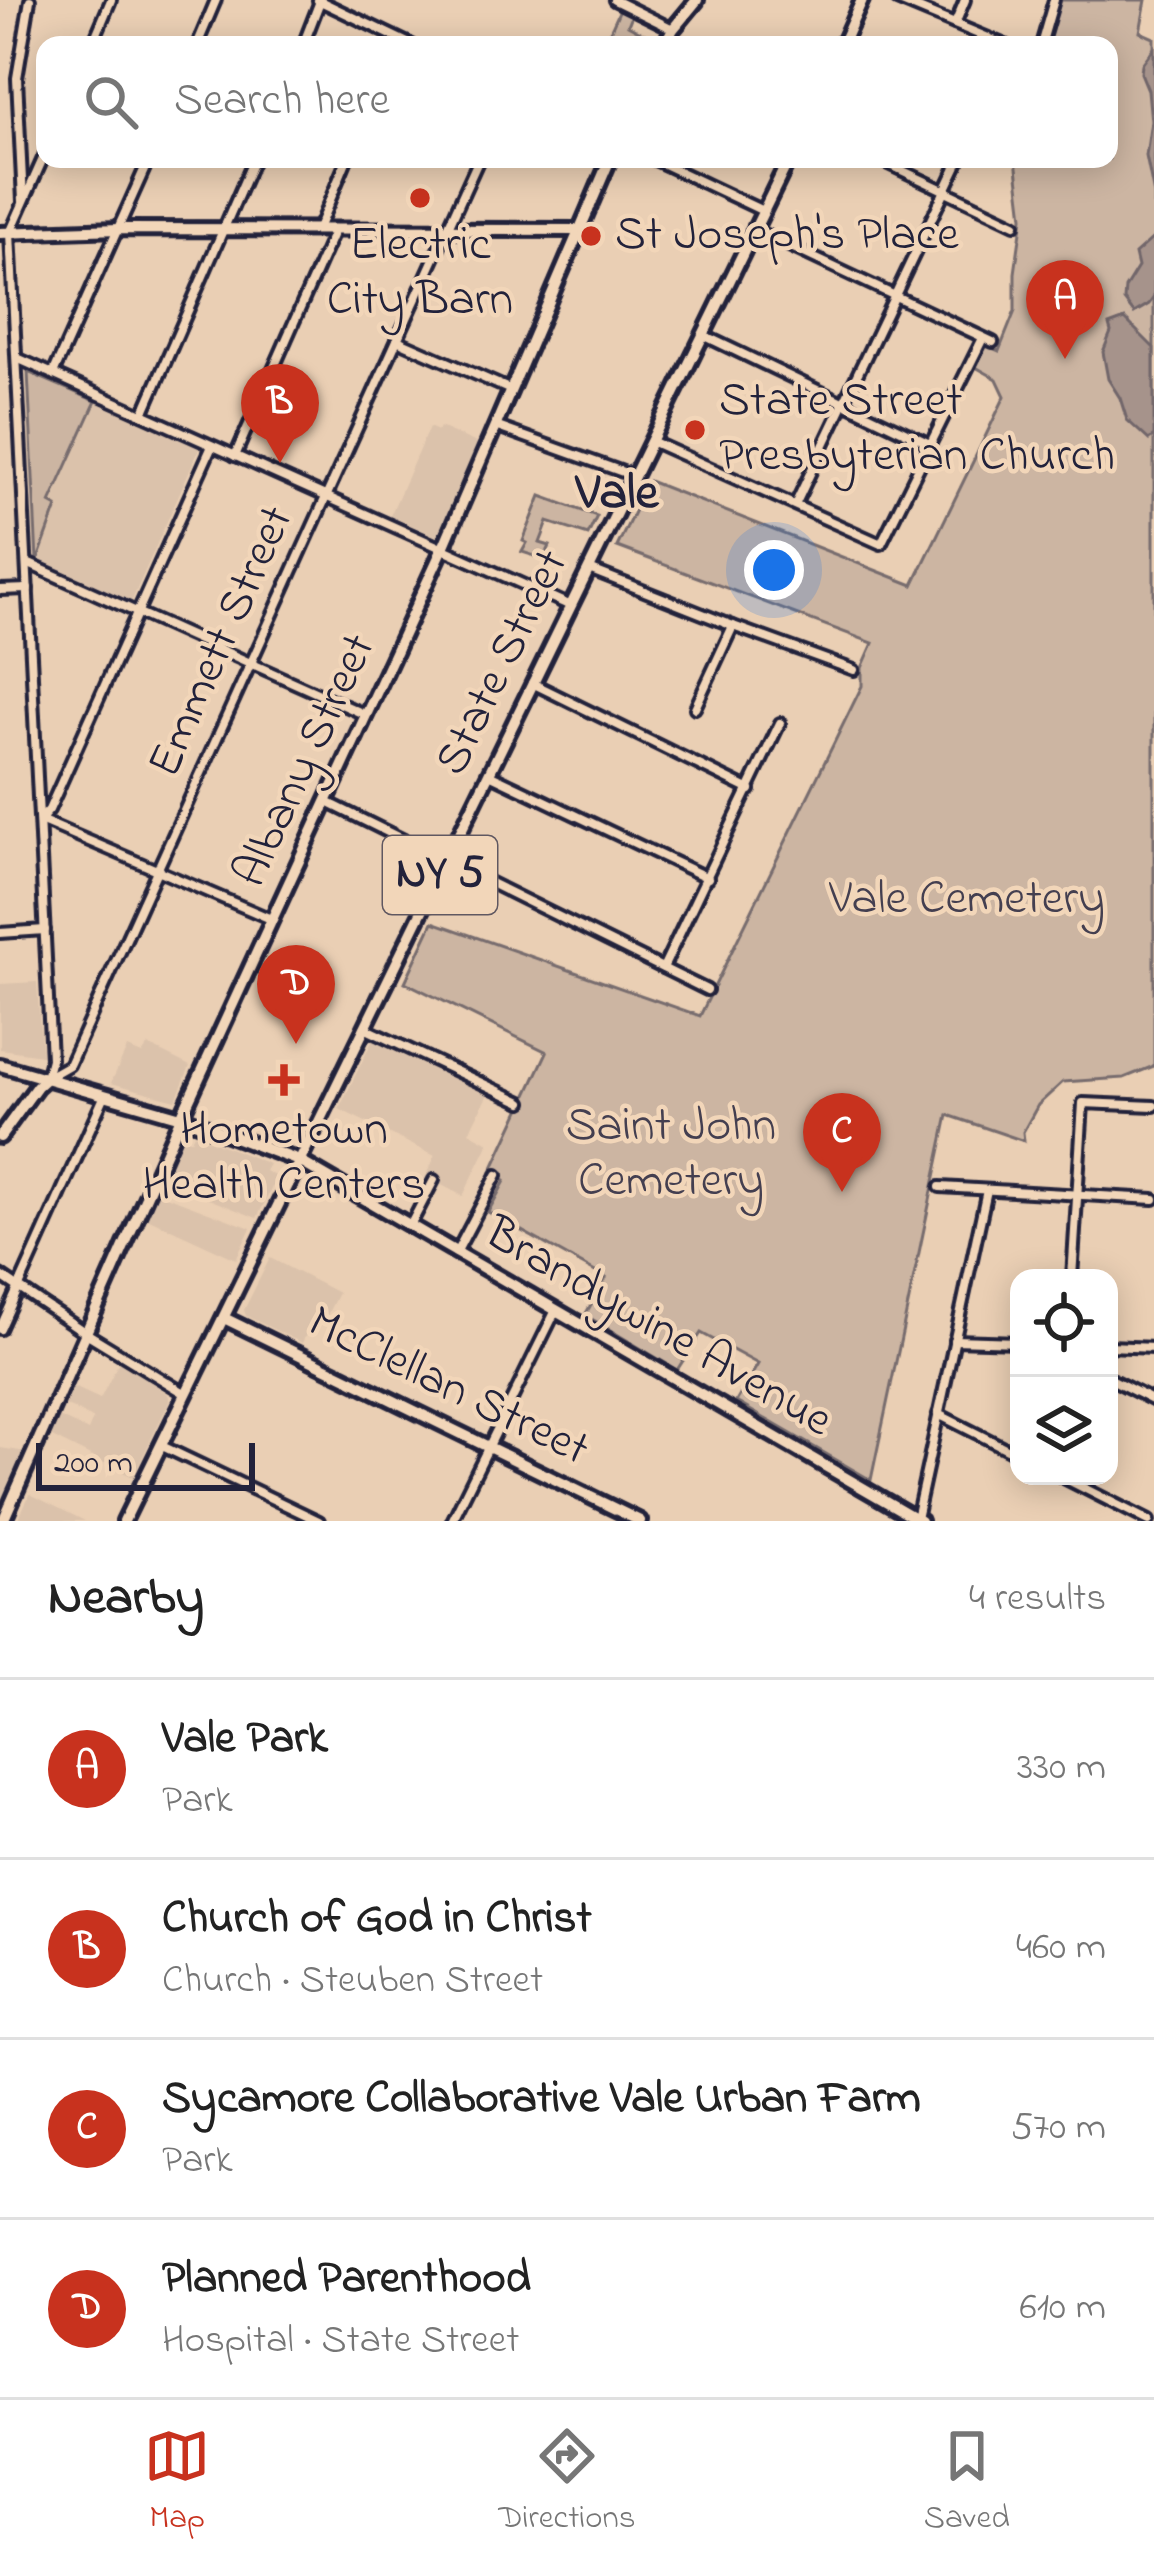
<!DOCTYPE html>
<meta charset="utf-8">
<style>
:root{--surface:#fff;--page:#f2f2f2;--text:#222;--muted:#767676;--line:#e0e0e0;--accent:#c8321e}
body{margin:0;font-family:"Indie Flower",sans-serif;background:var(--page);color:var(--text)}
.controls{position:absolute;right:36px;bottom:36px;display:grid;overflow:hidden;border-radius:24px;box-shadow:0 6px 30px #0003}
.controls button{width:108px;height:108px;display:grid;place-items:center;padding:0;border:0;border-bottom:3px solid var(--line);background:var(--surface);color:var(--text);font:60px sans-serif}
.scale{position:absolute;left:36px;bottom:30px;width:219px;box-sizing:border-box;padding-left:12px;border:6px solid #22223b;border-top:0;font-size:33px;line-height:42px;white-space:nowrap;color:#22223b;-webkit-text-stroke:9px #f2d6b9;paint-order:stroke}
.you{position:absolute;left:774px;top:570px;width:42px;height:42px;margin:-30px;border:9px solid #fff;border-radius:50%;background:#1a73e8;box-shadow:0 0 0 18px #1a73e833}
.badge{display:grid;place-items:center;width:78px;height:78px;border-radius:50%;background:var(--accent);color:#fff;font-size:39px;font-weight:700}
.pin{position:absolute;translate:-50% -99px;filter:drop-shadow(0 3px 6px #0008)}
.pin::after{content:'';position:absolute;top:63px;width:42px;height:36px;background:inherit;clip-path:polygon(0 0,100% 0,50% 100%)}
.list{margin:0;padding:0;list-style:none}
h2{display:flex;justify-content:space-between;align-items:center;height:156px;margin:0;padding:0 48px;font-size:51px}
h2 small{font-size:39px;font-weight:400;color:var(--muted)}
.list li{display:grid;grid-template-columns:78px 1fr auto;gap:36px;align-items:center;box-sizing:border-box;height:180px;padding:0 48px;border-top:3px solid var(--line)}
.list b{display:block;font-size:45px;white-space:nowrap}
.list p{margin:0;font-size:39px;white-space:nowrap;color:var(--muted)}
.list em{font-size:39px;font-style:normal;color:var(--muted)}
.icon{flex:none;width:66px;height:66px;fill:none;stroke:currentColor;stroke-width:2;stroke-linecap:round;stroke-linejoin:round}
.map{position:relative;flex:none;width:1154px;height:1521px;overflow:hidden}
.search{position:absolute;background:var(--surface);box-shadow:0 6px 30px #0003;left:36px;right:36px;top:36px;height:132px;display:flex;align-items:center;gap:30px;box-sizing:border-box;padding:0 42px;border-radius:24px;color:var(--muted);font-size:45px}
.sheet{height:876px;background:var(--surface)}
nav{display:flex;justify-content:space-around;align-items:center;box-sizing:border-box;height:168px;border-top:3px solid var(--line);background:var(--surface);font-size:33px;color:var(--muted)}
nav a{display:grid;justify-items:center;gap:6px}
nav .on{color:var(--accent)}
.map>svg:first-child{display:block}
.built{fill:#dbc2ab}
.green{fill:#ccb5a2;stroke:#776c6e;stroke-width:3}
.water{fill:#a6938b;stroke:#71666b;stroke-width:3}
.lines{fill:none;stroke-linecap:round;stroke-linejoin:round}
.street-casing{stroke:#22223b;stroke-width:16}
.secondary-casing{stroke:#22223b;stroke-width:20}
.primary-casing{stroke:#22223b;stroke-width:20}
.street{stroke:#f2d6b9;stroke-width:8}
.secondary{stroke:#f2d6b9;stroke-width:10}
.primary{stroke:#f2d6b9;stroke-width:10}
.poi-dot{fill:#c8321e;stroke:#f2d6b9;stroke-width:4.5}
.labels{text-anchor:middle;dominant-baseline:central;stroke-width:9;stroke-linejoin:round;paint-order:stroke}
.shield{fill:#f2d6b9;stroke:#605861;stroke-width:3}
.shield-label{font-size:45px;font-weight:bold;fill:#22223b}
.poi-label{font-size:48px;fill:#22223b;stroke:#f2d6b9;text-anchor:start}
.street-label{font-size:48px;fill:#22223b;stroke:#f2d6b9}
.park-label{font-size:48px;fill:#443f50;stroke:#f2d6b9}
.neighbourhood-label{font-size:51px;font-weight:bold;fill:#22223b;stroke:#f2d6b9}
</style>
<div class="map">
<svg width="1154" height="1521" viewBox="0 0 1154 1521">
<rect width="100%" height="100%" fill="#eacfb4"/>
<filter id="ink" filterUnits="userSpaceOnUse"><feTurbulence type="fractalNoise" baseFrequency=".00833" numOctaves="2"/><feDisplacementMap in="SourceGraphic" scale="24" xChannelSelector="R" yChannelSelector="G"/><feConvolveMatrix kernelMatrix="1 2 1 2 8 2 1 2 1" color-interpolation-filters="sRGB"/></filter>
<g filter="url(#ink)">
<g class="built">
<polygon points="96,401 200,447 130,605 37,562 57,508 50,503"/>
<polygon points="429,427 438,431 440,427 479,444 438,537 390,516"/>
<polygon points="37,982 42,1055 0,1049 0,984"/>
<polygon points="375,1035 489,1092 469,1132 489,1143 463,1196 426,1177 435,1156 339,1109"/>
<polygon points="148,1045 190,1066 176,1100 111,1083 127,1048 142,1054"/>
<polygon points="194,1134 269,1164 265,1171 277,1177 257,1218 163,1181 184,1137 191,1140"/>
<polygon points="158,1193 251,1228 236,1259 147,1218"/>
<polygon points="270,1258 338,1293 326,1317 316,1314 302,1343 246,1316 244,1310"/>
<polygon points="120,1360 168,1394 170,1400 133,1477 50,1436 59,1417 88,1431 93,1419 65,1405 74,1387 100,1399"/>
<polygon points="0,1448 27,1452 0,1510"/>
<polygon points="30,1494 85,1521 17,1521"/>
</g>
<g class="green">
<polygon points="1060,0 1146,0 1140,32 1154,38 1154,1066 1124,1078 1063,1082 1038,1105 1023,1132 1024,1141 948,1115 871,1480 736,1402 758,1364 701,1333 677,1370 585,1315 606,1278 488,1212 505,1181 491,1172 547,1052 405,982 433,922 700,1016 862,686 862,668 873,643 617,547 649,481 913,585 1005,396 997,379 974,366 983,344 999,351 1015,311 1015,273 1023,217 1016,159 1109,159 1109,45 1047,45"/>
<polygon points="620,9 632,15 628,25 657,41 654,45 622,45 607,38"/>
<polygon points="28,372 96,401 50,503 57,507 37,562"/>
<polygon points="541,496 597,516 588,535 548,522 540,543 550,546 544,559 522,552 527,543 523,541"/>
</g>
<g class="water">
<polygon points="1154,48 1154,195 1146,156 1151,121 1148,90 1141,73 1142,64"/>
<polygon points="1154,237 1154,297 1149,304 1134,313 1124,300 1125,288 1138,267 1135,254"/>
<polygon points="1125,319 1154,348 1154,436 1149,440 1127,420 1120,398 1108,379 1103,352 1111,332 1109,325"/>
</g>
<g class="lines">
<defs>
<g id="street">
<polyline points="318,0 412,45"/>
<polyline points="614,0 673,29"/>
<polyline points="897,0 1005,45"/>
<polyline points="955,24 965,0"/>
<polyline points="92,45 111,0"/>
<polyline points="197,45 216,0"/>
<polyline points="303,45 320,1"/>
<polyline points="1041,45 1054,0"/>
<polyline points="45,154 10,233 51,1059 46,1078"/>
<polyline points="653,159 763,211"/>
<polyline points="878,159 1015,224"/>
<polyline points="23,201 17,78 30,0"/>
<polyline points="318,229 347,159"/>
<polyline points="755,230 993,342"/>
<polyline points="703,335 930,444"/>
<polyline points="397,340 511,390"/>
<polyline points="17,358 571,606"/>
<polyline points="53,374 149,159"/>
<polyline points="143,414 254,159"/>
<polyline points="495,426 634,476"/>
<polyline points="651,441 881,544 983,338"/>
<polyline points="212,446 49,810 40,820 271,919"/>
<polyline points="235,456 335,229"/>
<polyline points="795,505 960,159"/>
<polyline points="27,563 366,715"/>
<polyline points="589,569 733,626 854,670"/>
<polyline points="0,590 28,589"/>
<polyline points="532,683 750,790"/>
<polyline points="695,708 733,626"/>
<polyline points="489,774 708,878"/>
<polyline points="327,802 707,990"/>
<polyline points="0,933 45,930"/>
<polyline points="663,968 780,723"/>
<polyline points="364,1028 522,1102"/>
<polyline points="48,1077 69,1065 479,159"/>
<polyline points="940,1187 1154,1199"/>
<polyline points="410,1226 434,1180"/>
<polyline points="456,1253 497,1175"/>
<polyline points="0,1275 86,1333 186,1394"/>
<polyline points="1072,1278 1083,1103 1154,1106"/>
<polyline points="0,1329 105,1095"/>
<polyline points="954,1340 1019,1342"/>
<polyline points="1109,1346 1154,1348"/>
<polyline points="1109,1378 1154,1401"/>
<polyline points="938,1414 1019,1455"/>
<polyline points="162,1446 319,1521"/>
<polyline points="1060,1476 1149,1521"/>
<polyline points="916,1519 987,1190"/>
<polyline points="452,1521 555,1312"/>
</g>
<g id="secondary">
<polyline points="664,45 673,29 697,0"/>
<polyline points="0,233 119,229 579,230"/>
<polyline points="0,1065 181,1117 299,1161 920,1521"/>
<polyline points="0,1137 37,1086 46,1078"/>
<polyline points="224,1318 640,1521"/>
<polyline points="3,1521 181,1117 443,548 610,159"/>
</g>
<g id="primary">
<polyline points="842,45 862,0"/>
<polyline points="124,1521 789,159"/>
</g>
</defs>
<use href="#street" class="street-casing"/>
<use href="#secondary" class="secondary-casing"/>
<use href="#primary" class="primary-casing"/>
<use href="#street" class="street"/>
<use href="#secondary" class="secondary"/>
<use href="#primary" class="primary"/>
</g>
</g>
<g class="poi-dot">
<circle cx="420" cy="198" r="12"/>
<circle cx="591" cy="236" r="12"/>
<circle cx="695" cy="430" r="12"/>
<path d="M278 1062h12v12h12v12h-12v12h-12v-12h-12v-12h12z"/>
</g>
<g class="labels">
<rect class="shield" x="383" y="836" width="114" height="78" rx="9"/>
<g class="shield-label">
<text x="440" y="875">NY 5</text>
</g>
<g class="poi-label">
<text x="615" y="236">St Joseph's Place</text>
<text x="420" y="246" text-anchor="middle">Electric<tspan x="420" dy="55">City Barn</tspan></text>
<text x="719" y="402">State Street<tspan x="719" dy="55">Presbyterian Church</tspan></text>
<text x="284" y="1131" text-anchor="middle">Hometown<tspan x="284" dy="55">Health Centers</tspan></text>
</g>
<g class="street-label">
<text transform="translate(222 642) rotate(-66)">Emmett Street</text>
<text transform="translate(503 663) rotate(-64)">State Street</text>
<text transform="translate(306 761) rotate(-65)">Albany Street</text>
<text transform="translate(658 1328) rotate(30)">Brandywine Avenue</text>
<text transform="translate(448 1387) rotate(26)">McClellan Street</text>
</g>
<g class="park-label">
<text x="967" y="900">Vale Cemetery</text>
<text x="671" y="1127">Saint John<tspan x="671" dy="55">Cemetery</tspan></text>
</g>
<g class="neighbourhood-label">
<text x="617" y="494">Vale</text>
</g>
</g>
</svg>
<div class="controls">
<button><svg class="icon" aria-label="locate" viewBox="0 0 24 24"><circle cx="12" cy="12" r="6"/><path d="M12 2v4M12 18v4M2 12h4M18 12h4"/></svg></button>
<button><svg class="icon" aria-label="layers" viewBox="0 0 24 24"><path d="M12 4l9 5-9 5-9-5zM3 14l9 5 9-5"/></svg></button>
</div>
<div class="scale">200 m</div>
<div class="you"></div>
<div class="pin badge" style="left:1065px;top:359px">A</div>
<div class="pin badge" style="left:280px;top:463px">B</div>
<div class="pin badge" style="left:842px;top:1192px">C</div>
<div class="pin badge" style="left:296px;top:1044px">D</div>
<div class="search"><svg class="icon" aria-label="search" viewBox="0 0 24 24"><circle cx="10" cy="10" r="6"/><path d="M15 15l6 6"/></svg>Search here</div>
</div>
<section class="sheet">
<h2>Nearby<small>4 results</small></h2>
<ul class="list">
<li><span class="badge">A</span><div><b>Vale Park</b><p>Park</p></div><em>330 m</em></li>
<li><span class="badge">B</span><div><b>Church of God in Christ</b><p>Church · Steuben Street</p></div><em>460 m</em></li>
<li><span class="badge">C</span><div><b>Sycamore Collaborative Vale Urban Farm</b><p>Park</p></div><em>570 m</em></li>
<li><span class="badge">D</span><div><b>Planned Parenthood</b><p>Hospital · State Street</p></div><em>610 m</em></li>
</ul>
</section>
<nav>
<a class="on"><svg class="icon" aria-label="map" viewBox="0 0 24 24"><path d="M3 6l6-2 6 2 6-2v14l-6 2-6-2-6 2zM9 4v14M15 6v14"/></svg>Map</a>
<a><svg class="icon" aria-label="directions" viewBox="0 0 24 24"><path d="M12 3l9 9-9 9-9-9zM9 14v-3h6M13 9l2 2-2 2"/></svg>Directions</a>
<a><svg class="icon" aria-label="saved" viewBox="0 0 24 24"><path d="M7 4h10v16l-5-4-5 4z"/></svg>Saved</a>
</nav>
